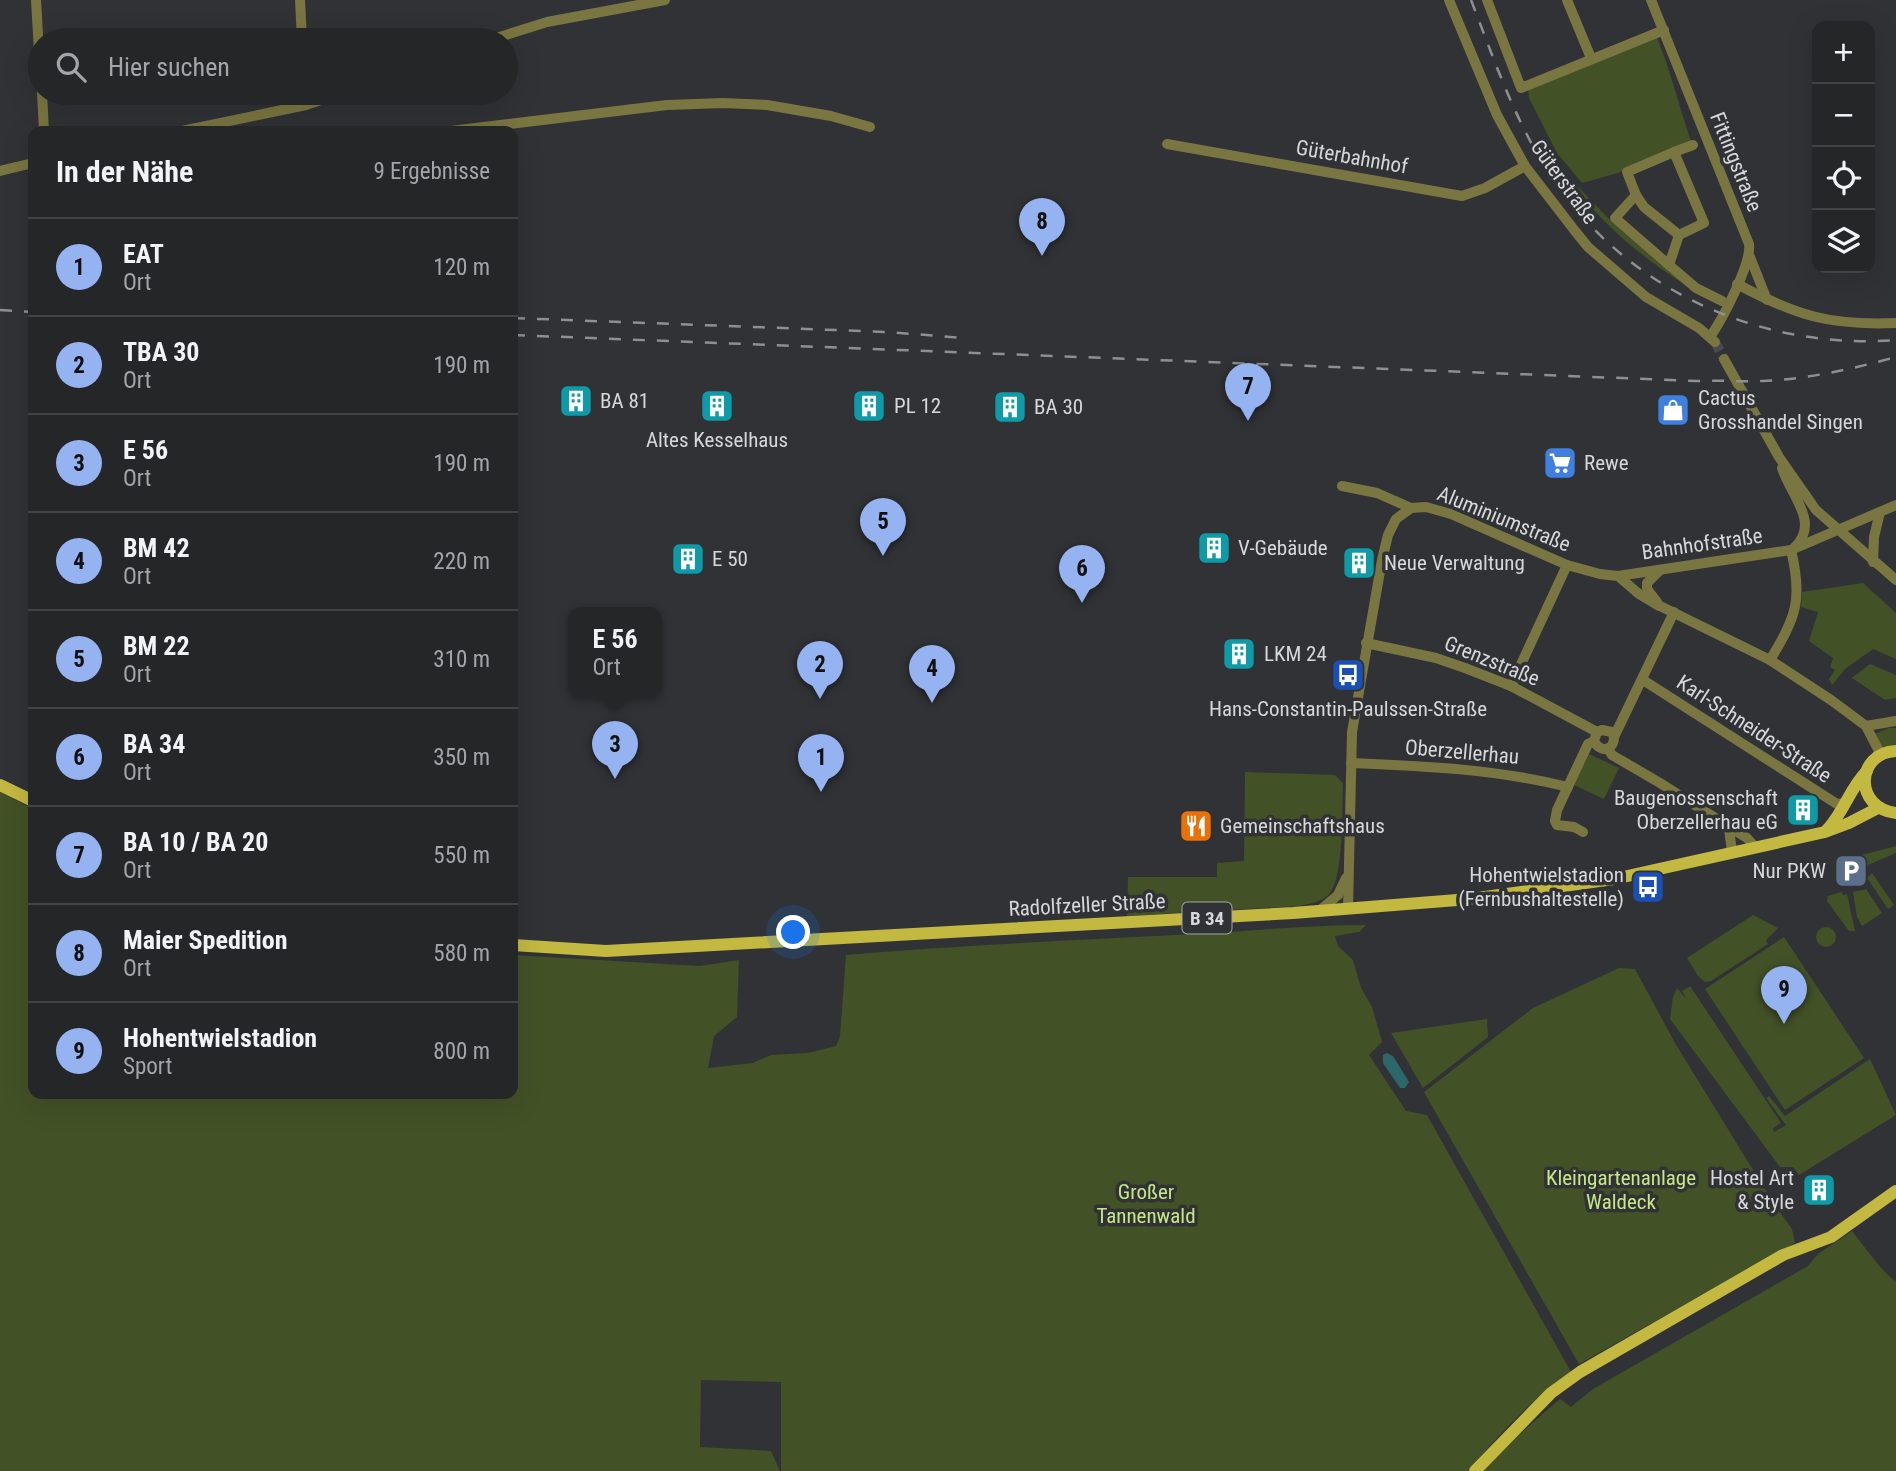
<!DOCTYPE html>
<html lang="de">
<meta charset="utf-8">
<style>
:root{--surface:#252628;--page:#2d2e30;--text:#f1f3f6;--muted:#a3a5a8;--line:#424345;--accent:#95b2f1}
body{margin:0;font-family:"Roboto Condensed",sans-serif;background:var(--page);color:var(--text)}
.controls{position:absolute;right:21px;top:21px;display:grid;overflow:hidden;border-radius:14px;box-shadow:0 7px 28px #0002}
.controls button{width:63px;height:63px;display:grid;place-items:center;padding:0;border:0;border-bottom:2px solid var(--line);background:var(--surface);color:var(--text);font:35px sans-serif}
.you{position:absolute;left:794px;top:933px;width:24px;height:24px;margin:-18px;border:5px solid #fff;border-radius:50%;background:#1a73e8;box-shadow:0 0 0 10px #1a73e833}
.badge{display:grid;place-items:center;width:46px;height:46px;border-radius:50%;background:var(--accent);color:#111;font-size:23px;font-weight:700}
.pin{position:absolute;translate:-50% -58px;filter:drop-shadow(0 2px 4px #0008)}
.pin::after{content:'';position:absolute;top:37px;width:24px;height:21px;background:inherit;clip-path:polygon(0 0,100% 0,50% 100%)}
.popup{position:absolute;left:568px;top:607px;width:94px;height:91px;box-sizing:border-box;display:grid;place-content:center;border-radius:14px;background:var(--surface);filter:drop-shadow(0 2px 5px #0005);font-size:23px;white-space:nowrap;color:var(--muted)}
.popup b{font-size:26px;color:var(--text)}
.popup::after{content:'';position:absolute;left:50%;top:100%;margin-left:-14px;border:14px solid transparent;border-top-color:var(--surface)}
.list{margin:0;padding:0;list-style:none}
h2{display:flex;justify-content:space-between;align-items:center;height:91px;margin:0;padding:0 28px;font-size:30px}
h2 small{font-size:23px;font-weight:400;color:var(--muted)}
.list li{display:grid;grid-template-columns:46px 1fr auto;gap:21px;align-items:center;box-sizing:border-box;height:98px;padding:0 28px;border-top:2px solid var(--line)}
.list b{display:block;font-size:26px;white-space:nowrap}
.list p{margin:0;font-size:23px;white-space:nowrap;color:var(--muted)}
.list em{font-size:23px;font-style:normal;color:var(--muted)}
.icon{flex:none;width:38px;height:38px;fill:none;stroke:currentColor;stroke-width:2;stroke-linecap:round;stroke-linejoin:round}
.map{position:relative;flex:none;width:1896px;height:1471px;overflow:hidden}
.search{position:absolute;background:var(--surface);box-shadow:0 7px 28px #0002;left:28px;top:28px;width:490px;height:77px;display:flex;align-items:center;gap:18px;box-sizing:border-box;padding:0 24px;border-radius:38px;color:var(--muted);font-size:26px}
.panel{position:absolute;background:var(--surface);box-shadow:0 7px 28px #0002;left:28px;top:126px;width:490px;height:973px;border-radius:14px}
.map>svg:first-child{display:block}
.green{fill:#435127}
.water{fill:#2b676b}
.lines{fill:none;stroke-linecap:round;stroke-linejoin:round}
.minor-tunnel{stroke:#4a4b4e;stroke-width:10;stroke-dasharray:10 5;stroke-linecap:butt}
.minor{stroke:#7a7641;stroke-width:10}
.major{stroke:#c3b840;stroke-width:12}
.rail{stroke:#8e8f91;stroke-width:2.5;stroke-dasharray:12 12;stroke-linecap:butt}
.labels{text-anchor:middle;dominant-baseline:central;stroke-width:7;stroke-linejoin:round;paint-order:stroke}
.shield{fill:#313235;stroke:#a5a6a8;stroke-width:2}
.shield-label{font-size:19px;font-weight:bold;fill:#d7d7d9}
.street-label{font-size:21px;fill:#d7d7d9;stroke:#313235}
.poi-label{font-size:21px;fill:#d7d7d9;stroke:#313235;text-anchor:start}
.park-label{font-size:21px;fill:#c6e883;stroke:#313235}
</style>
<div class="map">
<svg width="1896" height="1471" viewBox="0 0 1896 1471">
<rect width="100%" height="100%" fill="#313235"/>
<g class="green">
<path d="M1657 38C1671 71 1679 107 1691 141L1618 173 1582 183 1557 153 1529 98 1528 88Z"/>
<path d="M1558 166 1611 221 1687 286C1632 251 1597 219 1558 166Z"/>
<polygon points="1863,583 1896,613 1896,659 1873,649 1845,669 1832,685 1829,679 1835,670 1830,667 1833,658 1809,641 1818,612 1801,607 1802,592"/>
<polygon points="1870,664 1896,675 1896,698 1885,700 1852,678"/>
<polygon points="1889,728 1896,728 1896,751 1881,755 1872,735"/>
<polygon points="1589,754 1619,768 1604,799 1574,785"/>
<path d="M1245 772 1335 775 1343 783C1342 808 1344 875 1330 893 1323 902 1311 903 1300 906L1127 916 1128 877H1217V863L1244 861Z"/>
<path d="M0 792 33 809V1094H513V955L700 966 739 960 737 1017 714 1036 708 1068 753 1063 771 1055 808 1053 836 1046 840 1036 846 955C963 945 1079 940 1196 934 1253 931 1309 925 1366 925L1359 932 1335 936 1338 946 1353 960 1361 988 1372 1007 1382 1042 1369 1055 1406 1111 1427 1115 1571 1372C1531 1400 1499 1434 1468 1471H781V1382L701 1380 700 1447 771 1451 780 1471H0Z"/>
<polygon points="1896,846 1896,853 1868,865 1868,867 1860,868 1858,856"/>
<polygon points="1872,873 1894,905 1888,909 1867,878"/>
<polygon points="1866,889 1882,913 1862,926 1857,917 1853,892"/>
<polygon points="1841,892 1843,895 1847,894 1855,931 1849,931 1827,901 1828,896"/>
<polygon points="1753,915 1778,928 1766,940 1768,944 1711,981 1705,982 1698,976 1687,958"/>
<circle cx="1826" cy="937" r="10"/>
<polygon points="1784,937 1864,1058 1785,1110 1705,989"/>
<polygon points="1619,968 1635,969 1675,1043 1774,1204 1792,1229 1795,1243 1579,1364 1424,1092 1533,1008"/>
<polygon points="1690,986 1781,1123 1773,1128 1774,1132 1786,1125 1766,1098 1769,1096 1785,1116 1870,1059 1896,1115 1799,1175 1793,1167 1780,1167 1670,1019 1673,997 1677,988 1687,1000 1682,991"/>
<polygon points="1487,1019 1488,1037 1423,1088 1391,1033"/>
<path d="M1852 1231C1862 1243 1885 1276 1896 1281V1471H1483L1514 1439 1560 1399 1571 1407 1593 1389 1808 1266 1818 1254Z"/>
</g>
<polygon class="water" points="1387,1053 1393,1056 1409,1082 1405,1088 1400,1088 1383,1063 1383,1055"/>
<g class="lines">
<polyline class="minor-tunnel" points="1715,342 1724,359"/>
<g class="minor">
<polyline points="36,0 40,69"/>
<polyline points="300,0 302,40"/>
<polyline points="1449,0 1497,115 1525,166 1575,231 1588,247 1646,297 1699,328 1715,342"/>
<polyline points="1487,0 1521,88 1664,30"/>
<polyline points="1567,0 1591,58"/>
<path d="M1651 0 1749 244C1752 263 1722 320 1710 337"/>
<polyline points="490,40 547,22 665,0"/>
<polyline points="42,93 44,131"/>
<polyline points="182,131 306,105 342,93"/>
<polyline points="451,131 667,105 723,103 767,105 831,116 870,127"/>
<polyline points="1167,144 1462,196 1485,188 1525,166"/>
<polyline points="1693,145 1674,152 1704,223 1679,235 1669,265 1696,288 1722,301"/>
<polyline points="0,171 33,163"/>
<polyline points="1636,195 1627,172 1674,152"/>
<polyline points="1750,257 1767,300"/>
<polyline points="1669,265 1615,218 1636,195 1644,207 1679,235"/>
<path d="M1737 284C1795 315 1829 326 1896 323"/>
<polyline points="1724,359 1779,457 1816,510 1896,580"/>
<path d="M1782 468C1791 496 1821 523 1794 548"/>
<polyline points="1342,486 1377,493 1411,508"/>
<polyline points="1873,562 1874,537 1880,512"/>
<polyline points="1618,576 1791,550 1896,505"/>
<polyline points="1657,602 1647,589 1647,583 1660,570"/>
<polyline points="1656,604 1770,660 1831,700 1866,726 1881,755"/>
<polyline points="1366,643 1436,658 1465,668 1511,686 1597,732"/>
<path d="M1770 660C1796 617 1803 600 1791 550"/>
<polyline points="1643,680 1837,804 1846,803"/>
<polyline points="1511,686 1567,565"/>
<polyline points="1866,726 1896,721"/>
<polyline points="1614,737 1674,612"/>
<polyline points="1608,749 1612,755 1660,783 1747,838 1755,847"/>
<path d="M1351 763C1424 766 1496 769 1568 787"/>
<polyline points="1729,829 1732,852"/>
<path d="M1583 832 1574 827 1557 825 1555 821 1557 810 1588 744 1594 741 1597 732 1602 730 1612 732 1614 737C1614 751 1600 753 1594 741"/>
<polyline points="1348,909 1352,732 1382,560 1388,535 1396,519 1411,508 1426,507 1451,514 1567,565 1600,574 1618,576 1639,594 1659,606"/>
<polyline points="1319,911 1338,895 1346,878"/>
</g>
<g class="major">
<path d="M1896 751C1855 753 1854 808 1896 813"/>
<polyline points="0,785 33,801"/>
<path d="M1826 831C1845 811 1849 789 1867 771"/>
<polyline points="513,945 606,951 1293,913 1470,899 1614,879 1825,832 1849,823 1878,808"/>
<polyline points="1475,1471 1551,1393 1580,1372 1783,1255 1831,1237 1896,1191"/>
</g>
<g class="rail">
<path d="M1471 0C1492 54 1511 110 1541 160 1614 284 1754 351 1896 340"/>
<polyline points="0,310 33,312"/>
<polyline points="513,318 888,332 963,338"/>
<path d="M513 335 1697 381C1719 380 1741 382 1763 381 1808 379 1852 369 1896 357"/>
</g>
</g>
<defs>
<symbol id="building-square" viewBox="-11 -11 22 22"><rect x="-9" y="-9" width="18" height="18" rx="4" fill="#0f9aa8" stroke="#313235"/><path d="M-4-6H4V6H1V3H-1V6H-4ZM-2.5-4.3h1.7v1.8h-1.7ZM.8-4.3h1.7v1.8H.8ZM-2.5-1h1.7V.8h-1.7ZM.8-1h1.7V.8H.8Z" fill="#fff"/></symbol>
<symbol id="shop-square" viewBox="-11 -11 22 22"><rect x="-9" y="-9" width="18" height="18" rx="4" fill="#3f7fe0" stroke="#313235"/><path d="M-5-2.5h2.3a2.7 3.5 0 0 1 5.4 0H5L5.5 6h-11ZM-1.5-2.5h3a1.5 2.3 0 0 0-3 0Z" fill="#fff"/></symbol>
<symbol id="supermarket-square" viewBox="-11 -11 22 22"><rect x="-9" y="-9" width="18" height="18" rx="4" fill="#3f7fe0" stroke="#313235"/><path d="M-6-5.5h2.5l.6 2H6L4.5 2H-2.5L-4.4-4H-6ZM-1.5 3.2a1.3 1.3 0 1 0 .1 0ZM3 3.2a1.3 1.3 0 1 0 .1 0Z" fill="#fff"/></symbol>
<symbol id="bus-square" viewBox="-11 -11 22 22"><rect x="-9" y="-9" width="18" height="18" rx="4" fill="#1a4fb4" stroke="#313235"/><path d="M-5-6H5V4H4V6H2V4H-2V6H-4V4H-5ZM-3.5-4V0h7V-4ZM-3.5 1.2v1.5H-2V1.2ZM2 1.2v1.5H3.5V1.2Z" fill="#fff"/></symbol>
<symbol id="restaurant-square" viewBox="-11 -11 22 22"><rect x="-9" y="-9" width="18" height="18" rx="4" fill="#e8710a" stroke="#313235"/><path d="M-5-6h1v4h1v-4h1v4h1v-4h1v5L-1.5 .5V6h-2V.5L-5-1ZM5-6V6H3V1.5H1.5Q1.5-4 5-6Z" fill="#fff"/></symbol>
<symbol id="parking-square" viewBox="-11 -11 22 22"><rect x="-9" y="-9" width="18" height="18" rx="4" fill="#5c6f8a" stroke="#313235"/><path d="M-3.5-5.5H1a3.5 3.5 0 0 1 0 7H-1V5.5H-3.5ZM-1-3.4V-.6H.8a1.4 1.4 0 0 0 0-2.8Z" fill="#fff"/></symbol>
</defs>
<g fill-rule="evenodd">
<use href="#building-square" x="557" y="382" width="38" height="38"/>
<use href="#building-square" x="698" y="387" width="38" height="38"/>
<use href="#building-square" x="850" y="387" width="38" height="38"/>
<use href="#building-square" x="991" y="388" width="38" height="38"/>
<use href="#shop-square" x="1654" y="391" width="38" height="38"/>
<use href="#supermarket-square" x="1541" y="444" width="38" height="38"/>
<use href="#building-square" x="1195" y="529" width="38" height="38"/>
<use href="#building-square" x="669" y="540" width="38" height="38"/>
<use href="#building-square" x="1340" y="544" width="38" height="38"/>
<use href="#building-square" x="1220" y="635" width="38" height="38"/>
<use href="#bus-square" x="1329" y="656" width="38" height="38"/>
<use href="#building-square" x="1784" y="791" width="38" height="38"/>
<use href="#restaurant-square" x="1177" y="807" width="38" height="38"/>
<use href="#parking-square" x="1832" y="852" width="38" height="38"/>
<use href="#bus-square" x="1629" y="868" width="38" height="38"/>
<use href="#building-square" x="1800" y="1171" width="38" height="38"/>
</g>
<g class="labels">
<rect class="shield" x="1182.5" y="902.5" width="49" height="31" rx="5"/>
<g class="shield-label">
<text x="1207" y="918">B 34</text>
</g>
<g class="street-label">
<text transform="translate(1352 157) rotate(10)">Güterbahnhof</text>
<text transform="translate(1736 162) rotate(68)">Fittingstraße</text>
<text transform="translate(1564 182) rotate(54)">Güterstraße</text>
<text transform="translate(1504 519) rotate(22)">Aluminiumstraße</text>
<text transform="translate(1702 544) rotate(-8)">Bahnhofstraße</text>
<text transform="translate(1492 661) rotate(22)">Grenzstraße</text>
<text transform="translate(1754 729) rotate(33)">Karl-Schneider-Straße</text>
<text transform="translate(1462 752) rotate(5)">Oberzellerhau</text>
<text transform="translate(1087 905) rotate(-3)">Radolfzeller Straße</text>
</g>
<g class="poi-label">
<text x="1698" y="398">Cactus<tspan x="1698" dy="24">Grosshandel Singen</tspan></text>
<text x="600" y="401">BA 81</text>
<text x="894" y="406">PL 12</text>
<text x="1034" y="407">BA 30</text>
<text x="717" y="440" text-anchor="middle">Altes Kesselhaus</text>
<text x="1584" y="463">Rewe</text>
<text x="1238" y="548">V-Gebäude</text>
<text x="712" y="559">E 50</text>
<text x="1384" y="563">Neue Verwaltung</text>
<text x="1264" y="654">LKM 24</text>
<text x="1348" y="709" text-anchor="middle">Hans-Constantin-Paulssen-Straße</text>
<text x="1778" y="798" text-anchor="end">Baugenossenschaft<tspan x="1778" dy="24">Oberzellerhau eG</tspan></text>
<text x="1220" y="826">Gemeinschaftshaus</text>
<text x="1826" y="871" text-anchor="end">Nur PKW</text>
<text x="1624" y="875" text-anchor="end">Hohentwielstadion<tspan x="1624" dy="24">(Fernbushaltestelle)</tspan></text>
<text x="1794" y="1178" text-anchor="end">Hostel Art<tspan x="1794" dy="24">&amp; Style</tspan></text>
</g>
<g class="park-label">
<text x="1621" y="1178">Kleingartenanlage<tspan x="1621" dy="24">Waldeck</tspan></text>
<text x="1146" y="1192">Großer<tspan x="1146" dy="24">Tannenwald</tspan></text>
</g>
</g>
</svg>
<div class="controls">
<button>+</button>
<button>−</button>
<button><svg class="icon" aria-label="locate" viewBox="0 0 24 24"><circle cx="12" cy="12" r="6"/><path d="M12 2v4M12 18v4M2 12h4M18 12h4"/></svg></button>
<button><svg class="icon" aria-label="layers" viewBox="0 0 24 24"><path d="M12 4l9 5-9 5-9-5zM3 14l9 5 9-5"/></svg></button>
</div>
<div class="you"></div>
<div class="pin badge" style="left:821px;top:792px">1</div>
<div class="pin badge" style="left:820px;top:699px">2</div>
<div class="pin badge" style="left:615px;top:779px">3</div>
<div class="popup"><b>E 56</b>Ort</div>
<div class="pin badge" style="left:932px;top:703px">4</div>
<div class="pin badge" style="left:883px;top:556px">5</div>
<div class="pin badge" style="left:1082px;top:603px">6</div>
<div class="pin badge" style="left:1248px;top:421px">7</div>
<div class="pin badge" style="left:1042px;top:256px">8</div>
<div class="pin badge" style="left:1784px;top:1024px">9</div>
<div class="search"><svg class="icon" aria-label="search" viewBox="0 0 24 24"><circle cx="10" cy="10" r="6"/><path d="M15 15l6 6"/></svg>Hier suchen</div>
<section class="panel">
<h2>In der Nähe<small>9 Ergebnisse</small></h2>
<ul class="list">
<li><span class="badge">1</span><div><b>EAT</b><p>Ort</p></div><em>120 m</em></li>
<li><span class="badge">2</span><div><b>TBA 30</b><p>Ort</p></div><em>190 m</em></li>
<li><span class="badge">3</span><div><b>E 56</b><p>Ort</p></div><em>190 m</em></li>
<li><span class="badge">4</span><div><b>BM 42</b><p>Ort</p></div><em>220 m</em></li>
<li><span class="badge">5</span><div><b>BM 22</b><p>Ort</p></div><em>310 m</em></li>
<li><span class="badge">6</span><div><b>BA 34</b><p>Ort</p></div><em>350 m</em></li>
<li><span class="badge">7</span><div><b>BA 10 / BA 20</b><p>Ort</p></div><em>550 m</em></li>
<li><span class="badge">8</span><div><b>Maier Spedition</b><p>Ort</p></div><em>580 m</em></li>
<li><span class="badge">9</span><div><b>Hohentwielstadion</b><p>Sport</p></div><em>800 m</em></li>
</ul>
</section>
</div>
